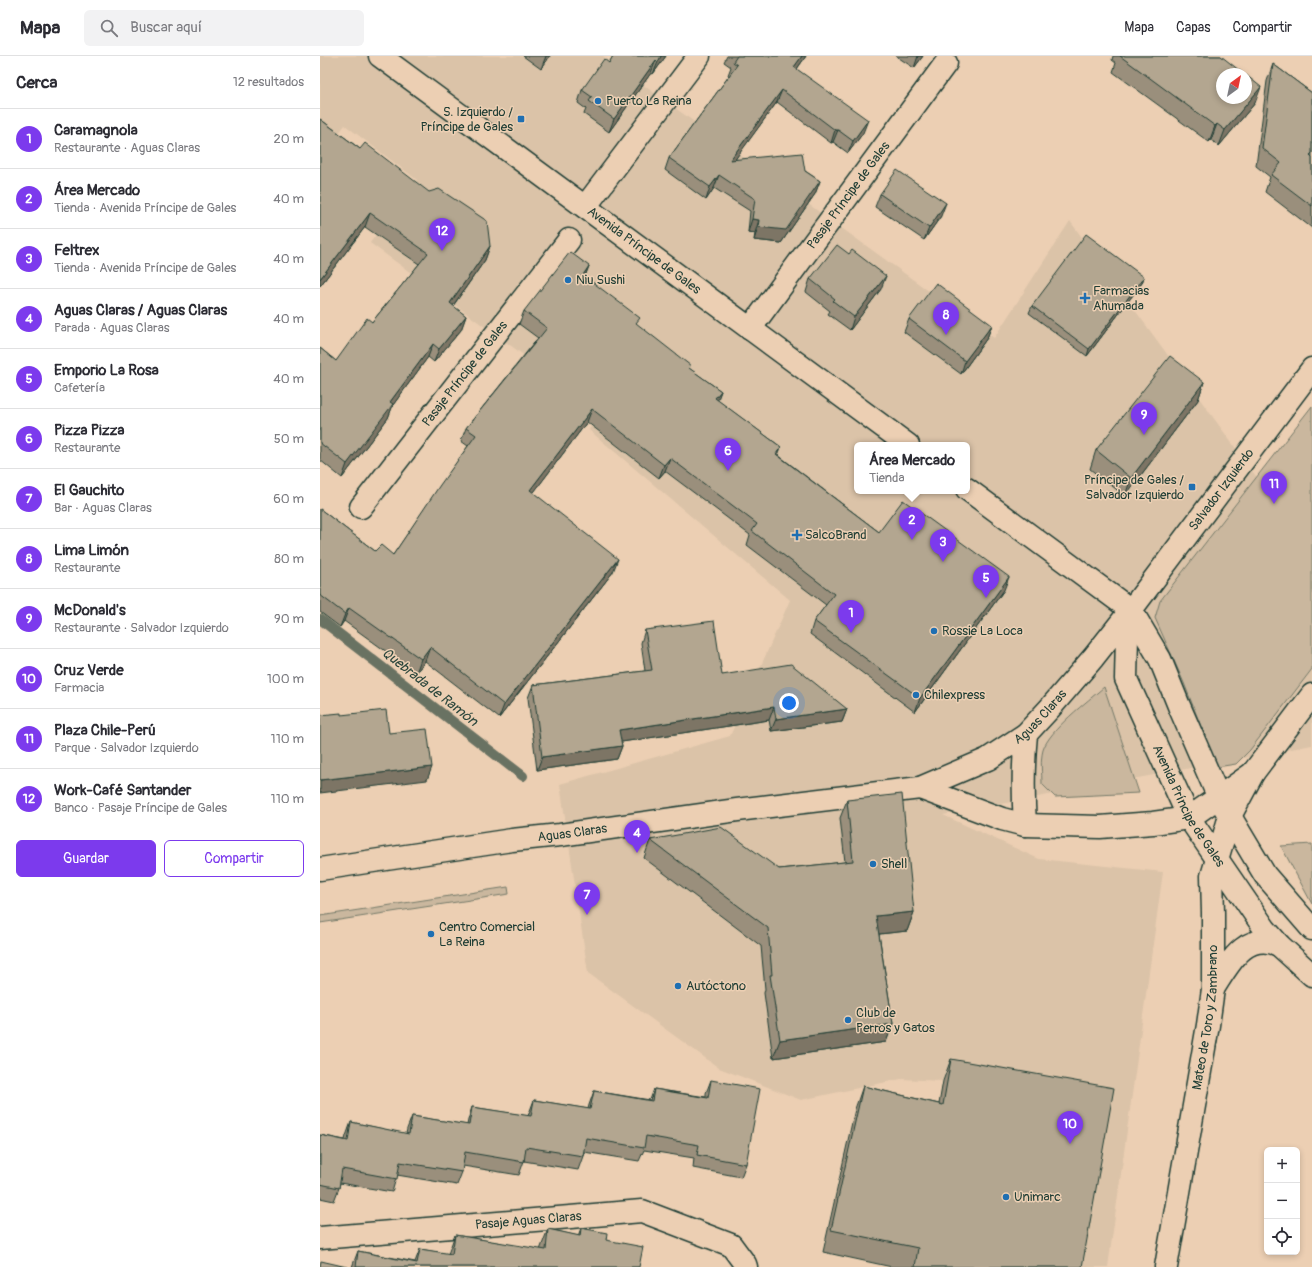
<!DOCTYPE html>
<html lang="es">
<meta charset="utf-8">
<style>
:root{--surface:#fff;--page:#f2f2f3;--text:#2b2b33;--muted:#7c7c81;--line:#e1e1e2;--accent:#7c3aed}
body{margin:0;font-family:Pangolin,sans-serif;background:var(--page);color:var(--text)}
.controls{position:absolute;right:12px;bottom:12px;display:grid;overflow:hidden;border-radius:6px;box-shadow:0 2px 6px #0003}
.controls button{width:36px;height:36px;display:grid;place-items:center;padding:0;border:0;border-bottom:1px solid var(--line);background:var(--surface);color:var(--text);font:20px sans-serif}
.compass{position:absolute;left:896px;top:12px;width:36px;height:36px;border-radius:50%;background:var(--surface);box-shadow:0 2px 6px #0003;rotate:33deg}
.you{position:absolute;left:469px;top:647px;width:14px;height:14px;margin:-10px;border:3px solid #fff;border-radius:50%;background:#1a73e8;box-shadow:0 0 0 6px #1a73e833}
.badge{display:grid;place-items:center;width:26px;height:26px;border-radius:50%;background:var(--accent);color:#fff;font-size:13px;font-weight:700}
.pin{position:absolute;translate:-50% -33px;filter:drop-shadow(0 1px 2px #0008)}
.pin::after{content:'';position:absolute;top:21px;width:14px;height:12px;background:inherit;clip-path:polygon(0 0,100% 0,50% 100%)}
.popup{position:absolute;left:534px;top:386px;width:116px;height:52px;box-sizing:border-box;display:grid;place-content:center;border-radius:6px;background:var(--surface);filter:drop-shadow(0 1px 3px #0005);font-size:13px;white-space:nowrap;color:var(--muted)}
.popup b{font-size:15px;color:var(--text)}
.popup::after{content:'';position:absolute;left:50%;top:100%;margin-left:-8px;border:8px solid transparent;border-top-color:var(--surface)}
.list{margin:0;padding:0;list-style:none}
h2{display:flex;justify-content:space-between;align-items:center;height:52px;margin:0;padding:0 16px;font-size:17px}
h2 small{font-size:13px;font-weight:400;color:var(--muted)}
.list li{display:grid;grid-template-columns:26px 1fr auto;gap:12px;align-items:center;box-sizing:border-box;height:60px;padding:0 16px;border-top:1px solid var(--line)}
.list b{display:block;font-size:15px;white-space:nowrap}
.list p{margin:0;font-size:13px;white-space:nowrap;color:var(--muted)}
.list em{font-size:13px;font-style:normal;color:var(--muted)}
.actions{display:flex;gap:8px;padding:12px 16px}
.actions a{flex:1;padding:9px 0;border:1px solid var(--accent);border-radius:6px;text-align:center;font-size:14px;color:var(--accent)}
.actions .main{background:var(--accent);color:#fff}
.icon{flex:none;width:22px;height:22px;fill:none;stroke:currentColor;stroke-width:2;stroke-linecap:round;stroke-linejoin:round}
.map{position:relative;flex:none;width:992px;height:1211px;overflow:hidden}
header{display:flex;align-items:center;gap:24px;box-sizing:border-box;height:56px;padding:0 20px;background:var(--surface);border-bottom:1px solid var(--line)}
header strong{font-size:19px}
nav{display:flex;gap:22px;margin-inline-start:auto;font-size:14px}
.search{width:280px;height:36px;background:var(--page);display:flex;align-items:center;gap:10px;box-sizing:border-box;padding:0 14px;border-radius:6px;color:var(--muted);font-size:15px}
main{display:flex}
aside{flex:1;background:var(--surface)}
.map>svg:first-child{display:block}
.built{fill:#dbc3a8;fill-rule:evenodd}
.green{fill:#cab79e;stroke:#747a69}
.lines{fill:none;stroke-linecap:round;stroke-linejoin:round}
.stream{stroke:#697262;stroke-width:10}
.minor-casing{stroke:#1f3d34;stroke-width:25}
.tertiary-casing{stroke:#1f3d34;stroke-width:25}
.secondary-casing{stroke:#1f3d34;stroke-width:25}
.minor{stroke:#eccfb3;stroke-width:22}
.tertiary{stroke:#eccfb3;stroke-width:22}
.secondary{stroke:#eccfb3;stroke-width:22}
.wall{fill:#9a8f7c;stroke:#1f3d34}
.shaded-wall{fill:#7d7465;stroke:#1f3d34}
.building{fill:#b3a690;stroke:#1f3d34}
.poi-dot{fill:#1f6fb2;stroke:#eccfb3;stroke-width:1.5}
.labels{text-anchor:middle;dominant-baseline:central;stroke-width:3;stroke-linejoin:round;paint-order:stroke}
.poi-label{font-size:13px;fill:#1f3d34;stroke:#eccfb3;text-anchor:start}
.street-label{font-size:13px;fill:#1f3d34;stroke:#eccfb3}
.water-label{font-size:14px;font-style:italic;fill:#2b463c;stroke:#eccfb3}
</style>
<header>
<strong>Mapa</strong>
<div class="search"><svg class="icon" aria-label="search" viewBox="0 0 24 24"><circle cx="10" cy="10" r="6"/><path d="M15 15l6 6"/></svg>Buscar aquí</div>
<nav><a>Mapa</a><a>Capas</a><a>Compartir</a></nav>
</header>
<main>
<aside>
<h2>Cerca<small>12 resultados</small></h2>
<ul class="list">
<li><span class="badge">1</span><div><b>Caramagnola</b><p>Restaurante · Aguas Claras</p></div><em>20 m</em></li>
<li><span class="badge">2</span><div><b>Área Mercado</b><p>Tienda · Avenida Príncipe de Gales</p></div><em>40 m</em></li>
<li><span class="badge">3</span><div><b>Feltrex</b><p>Tienda · Avenida Príncipe de Gales</p></div><em>40 m</em></li>
<li><span class="badge">4</span><div><b>Aguas Claras / Aguas Claras</b><p>Parada · Aguas Claras</p></div><em>40 m</em></li>
<li><span class="badge">5</span><div><b>Emporio La Rosa</b><p>Cafetería</p></div><em>40 m</em></li>
<li><span class="badge">6</span><div><b>Pizza Pizza</b><p>Restaurante</p></div><em>50 m</em></li>
<li><span class="badge">7</span><div><b>El Gauchito</b><p>Bar · Aguas Claras</p></div><em>60 m</em></li>
<li><span class="badge">8</span><div><b>Lima Limón</b><p>Restaurante</p></div><em>80 m</em></li>
<li><span class="badge">9</span><div><b>McDonald's</b><p>Restaurante · Salvador Izquierdo</p></div><em>90 m</em></li>
<li><span class="badge">10</span><div><b>Cruz Verde</b><p>Farmacia</p></div><em>100 m</em></li>
<li><span class="badge">11</span><div><b>Plaza Chile-Perú</b><p>Parque · Salvador Izquierdo</p></div><em>110 m</em></li>
<li><span class="badge">12</span><div><b>Work-Café Santander</b><p>Banco · Pasaje Príncipe de Gales</p></div><em>110 m</em></li>
</ul>
<div class="actions"><a class="main">Guardar</a><a>Compartir</a></div>
</aside>
<div class="map">
<svg width="992" height="1211" viewBox="0 0 992 1211">
<rect width="100%" height="100%" fill="#eccfb3"/>
<filter id="ink" filterUnits="userSpaceOnUse"><feTurbulence type="fractalNoise" baseFrequency=".025" numOctaves="2"/><feDisplacementMap in="SourceGraphic" scale="8" xChannelSelector="R" yChannelSelector="G"/><feConvolveMatrix kernelMatrix="1 2 1 2 8 2 1 2 1" color-interpolation-filters="sRGB"/></filter>
<g filter="url(#ink)">
<path class="built" d="M0 0H283L674 282 750 165 992 497V689L623 759 719 803 843 816 788 1211H587L623 1025 581 1023 481 1044 399 1012 268 917 240 728 410 680 470 544 269 374 279 354 50 187 97 124 25 69 0 102ZM537 389H647V435H537Z"/>
<g class="green">
<polygon points="992,350 992,613 930,694 916,708 897,711 864,627 835,562 840,545"/>
<path d="M784 631 819 737 735 741 722 728C722 717 720 705 723 694 729 674 768 645 784 631Z"/>
<polygon points="992,788 992,848 961,790"/>
<polygon points="188,831 189,838 0,867 0,860"/>
</g>
<g class="lines">
<polyline class="stream" points="0,563 203,720"/>
<defs>
<g id="minor">
<polyline points="265,151 379,0"/>
<path id="s1" d="M430 273 626 7"/>
<path id="s2" d="M41 451 249 184"/>
<path id="s3" d="M0 1182 322 1155 411 1189 425 1208 426 1211"/>
</g>
<g id="tertiary">
<polyline points="600,732 682,763 705,769 780,771 833,767 869,762 933,717 992,639"/>
<path d="M705 769C703 738 703 709 706 678"/>
<path id="s4" d="M0 813 192 784 240 779 417 754 600 732 668 703 706 678 730 652 773 602 811 554 992 313"/>
<path id="s5" d="M846 1211 888 969 893 933V857L892 820 910 760 933 717"/>
</g>
<g id="secondary">
<path id="s6" d="M60 0 588 389"/>
<polyline points="647,433 811,554 840,603 859,650 899,742 945,819 992,873"/>
<path id="s7" d="M811 554 807 580 806 623 869 762 945 873 959 889 992 919"/>
<path d="M893 933C909 908 925 874 959 889"/>
</g>
</defs>
<use href="#minor" class="minor-casing"/>
<use href="#tertiary" class="tertiary-casing"/>
<use href="#secondary" class="secondary-casing"/>
<use href="#minor" class="minor"/>
<use href="#tertiary" class="tertiary"/>
<use href="#secondary" class="secondary"/>
</g>
<g class="wall">
<polygon points="203,0 230,0 221,13"/>
<polygon points="293,0 346,0 333,18 331,17 289,76 264,58 266,53 258,47 262,34 289,7"/>
<polygon points="407,0 486,0 477,13 543,77 528,97 513,86 511,87 457,46 415,103 485,115 500,125 495,138 461,187 434,184 435,177 428,176 430,155 394,132 386,144 345,114 349,102 409,20 408,19 411,11 404,6"/>
<polygon points="576,0 603,0 594,12"/>
<polygon points="793,0 901,0 935,47 899,90 891,84 889,86 793,16 796,7 792,4"/>
<polygon points="953,8 992,37 992,172 945,136 950,121 936,110 947,25"/>
<polygon points="0,63 170,190 165,204 133,250 146,260 141,274 114,306 108,301 73,349 68,362 22,422 0,404 0,292 16,305 52,266 99,208 45,171 0,230"/>
<polygon points="560,138 621,160 604,184 555,151"/>
<polygon points="269,210 265,220 317,269 370,313 401,335 397,344 461,391 458,399 559,476 684,534 595,656 490,578 494,565 506,549 427,489 430,479 345,415 339,422 267,366 213,437 293,516 179,662 105,605 96,617 24,565 20,571 0,556 0,453 55,495 73,499 148,390 141,385 146,372 218,282 199,268 204,255"/>
<polygon points="824,221 822,227 767,300 709,257 712,250"/>
<polygon points="490,223 561,233 530,274 508,258 510,255 486,236"/>
<polygon points="589,263 672,269 667,282 641,318 584,276"/>
<polygon points="884,326 878,344 805,440 770,413 776,394"/>
<polygon points="325,574 402,619 527,653 522,666 451,675 449,664 301,686 302,690 297,703 217,714 208,642 213,629 325,615 321,587"/>
<polygon points="527,744 594,856 587,875 559,878 573,968 566,986 453,1002 444,937 445,933 441,890 324,802 330,784 459,813 525,806 520,762"/>
<polygon points="631,1003 762,1211 572,1211 503,1196 535,1053 543,1030 619,1048 623,1025"/>
<polygon points="391,1024 426,1108 421,1121 373,1112 374,1102 324,1094 319,1105 264,1096 263,1100 258,1114 204,1105 199,1119 143,1110 142,1116 137,1129 77,1119 72,1136 20,1127 19,1132 14,1145 0,1142 0,1079 25,1084 26,1080 31,1066 86,1078 87,1073 92,1060 147,1069 148,1064 152,1051 208,1060 214,1044 268,1053 269,1049 274,1035 330,1044 334,1033 386,1041 386,1037"/>
<polygon points="261,1172 286,1184 319,1211 32,1211 38,1195 95,1206 100,1193 128,1198 135,1179 220,1194 228,1173 258,1180"/>
</g>
<g class="shaded-wall">
<polygon points="226,0 230,0 221,13"/>
<polygon points="341,0 346,0 333,18 338,6"/>
<polygon points="482,0 486,0 469,24 474,11"/>
<polygon points="598,0 603,0 594,12"/>
<polygon points="336,4 331,17 289,76 294,63"/>
<polygon points="941,31 935,47 899,90 905,74"/>
<polygon points="462,34 457,46 406,116 410,104"/>
<polygon points="548,64 543,77 528,97 533,85"/>
<polygon points="897,68 891,84 889,86 895,70"/>
<polygon points="515,74 518,74 513,86 511,87"/>
<polygon points="399,119 394,132 386,144 390,131"/>
<polygon points="500,125 495,138 461,187 434,184 438,171"/>
<polygon points="626,147 621,160 604,184 609,172"/>
<polygon points="50,157 45,171 0,230 0,223"/>
<polygon points="432,163 439,164 435,177 428,176"/>
<polygon points="170,190 165,204 125,261 130,247"/>
<polygon points="269,210 264,223 263,219"/>
<polygon points="566,220 561,233 530,274 534,261"/>
<polygon points="824,221 822,227 767,300 769,293"/>
<polygon points="146,260 141,274 114,306 119,293"/>
<polygon points="672,269 667,282 641,318 645,305"/>
<polygon points="113,288 108,301 73,349 68,362 22,422 27,408 70,346"/>
<polygon points="884,326 878,344 805,440 811,422"/>
<polygon points="401,335 396,349 395,342"/>
<polygon points="272,353 267,366 205,448 210,434"/>
<polygon points="461,391 456,404 456,398"/>
<polygon points="350,402 345,415 339,422 344,409"/>
<polygon points="298,503 293,516 179,662 184,649"/>
<polygon points="689,521 684,534 595,656 600,642"/>
<polygon points="29,552 24,565 20,571 25,558"/>
<polygon points="110,591 105,605 96,617 101,603"/>
<polygon points="454,651 449,664 295,687 299,674"/>
<polygon points="527,653 522,666 451,675 456,663"/>
<polygon points="302,690 297,703 217,714 222,701"/>
<polygon points="112,711 107,724 0,737 0,724"/>
<polygon points="594,856 587,875 550,879 556,860"/>
<polygon points="573,968 566,986 453,1002 460,984"/>
</g>
<g class="building">
<polygon points="293,0 341,0 338,6 336,4 294,63 269,45 272,41 262,34 284,3 289,7"/>
<polygon points="417,0 482,0 474,11 548,64 533,85 518,74 515,74 462,34 410,104 482,97 485,115 500,125 466,174 438,171 439,164 432,163 435,143 399,119 390,131 349,102 417,9 413,6"/>
<polygon points="800,0 901,0 924,18 902,18 902,42 926,42 926,19 941,31 905,74 897,68 895,70"/>
<polygon points="953,8 992,37 992,97 990,99 992,101 992,150 951,119 961,107 942,92"/>
<polygon points="0,63 40,93 45,87 109,136 119,133 167,165 170,190 130,247 146,260 119,293 113,288 70,346 73,348 27,408 0,387 0,292 16,305 47,262 52,266 108,197 50,157 0,223"/>
<polygon points="577,114 626,147 609,172 560,138"/>
<polygon points="766,178 824,221 769,293 712,250"/>
<polygon points="517,189 529,198 532,194 566,220 534,261 513,245 515,243 490,223"/>
<polygon points="250,196 269,210 263,219 320,262 316,267 371,310 369,312 401,335 395,342 461,391 456,398 559,476 583,444 689,521 600,642 494,565 514,538 432,475 437,468 350,402 344,409 272,353 210,434 298,503 184,649 110,591 101,603 29,552 25,558 0,539 0,453 55,495 61,489 73,499 120,429 156,379 146,372 227,272 204,255"/>
<polygon points="616,227 672,269 645,305 589,263"/>
<polygon points="850,300 884,326 811,422 776,394"/>
<polygon points="394,565 402,619 471,608 527,653 456,663 454,651 299,674 302,690 222,701 213,629 332,614 325,574"/>
<polygon points="66,654 69,677 107,673 112,711 0,724 0,659 21,657 21,659"/>
<polygon points="582,738 594,856 556,860 573,968 460,984 450,919 452,919 448,872 330,784 401,771 459,813 533,805 527,744"/>
<polygon points="631,1003 794,1032 762,1211 595,1211 598,1192 511,1174 543,1030 623,1049"/>
<polygon points="391,1024 440,1033 426,1108 377,1099 379,1089 326,1080 324,1092 266,1082 263,1100 206,1091 204,1106 145,1096 142,1116 80,1106 77,1123 22,1113 19,1132 0,1128 0,1079 28,1085 31,1066 89,1078 92,1060 149,1069 152,1051 211,1060 214,1044 270,1053 274,1035 332,1045 334,1033 388,1042"/>
<polygon points="261,1172 287,1177 286,1184 323,1191 319,1211 36,1211 38,1195 97,1207 100,1193 132,1198 135,1179 226,1194 228,1173 260,1180"/>
<polygon points="1,1205 27,1211 0,1211"/>
</g>
</g>
<g class="poi-dot">
<circle cx="278" cy="45" r="4"/>
<rect x="197" y="59" width="8" height="8" rx="2"/>
<circle cx="248" cy="224" r="4"/>
<path d="M763 236h4v4h4v4h-4v4h-4v-4h-4v-4h4z"/>
<rect x="868" y="427" width="8" height="8" rx="2"/>
<path d="M475 473h4v4h4v4h-4v4h-4v-4h-4v-4h4z"/>
<circle cx="614" cy="575" r="4"/>
<circle cx="596" cy="639" r="4"/>
<circle cx="553" cy="808" r="4"/>
<circle cx="111" cy="878" r="4"/>
<circle cx="358" cy="930" r="4"/>
<circle cx="528" cy="964" r="4"/>
<circle cx="686" cy="1141" r="4"/>
</g>
<g class="labels">
<g class="poi-label">
<text x="286" y="45">Puerto La Reina</text>
<text x="193" y="56" text-anchor="end">S. Izquierdo /<tspan x="193" dy="15">Príncipe de Gales</tspan></text>
<text x="256" y="224">Niu Sushi</text>
<text x="773" y="235">Farmacias<tspan x="773" dy="15">Ahumada</tspan></text>
<text x="864" y="424" text-anchor="end">Príncipe de Gales /<tspan x="864" dy="15">Salvador Izquierdo</tspan></text>
<text x="485" y="479">SalcoBrand</text>
<text x="622" y="575">Rossie La Loca</text>
<text x="604" y="639">Chilexpress</text>
<text x="561" y="808">Shell</text>
<text x="119" y="871">Centro Comercial<tspan x="119" dy="15">La Reina</tspan></text>
<text x="366" y="930">Autóctono</text>
<text x="536" y="957">Club de<tspan x="536" dy="15">Perros y Gatos</tspan></text>
<text x="694" y="1141">Unimarc</text>
</g>
<g class="street-label">
<text stroke="none"><textPath href="#s1" startOffset="166">Pasaje Príncipe de Gales</textPath></text>
<text stroke="none"><textPath href="#s6" startOffset="328">Avenida Príncipe de Gales</textPath></text>
<text stroke="none"><textPath href="#s2" startOffset="169">Pasaje Príncipe de Gales</textPath></text>
<text stroke="none"><textPath href="#s4" startOffset="1038">Salvador Izquierdo</textPath></text>
<text stroke="none"><textPath href="#s4" startOffset="747">Aguas Claras</textPath></text>
<text stroke="none"><textPath href="#s7" startOffset="211">Avenida Príncipe de Gales</textPath></text>
<text stroke="none"><textPath href="#s4" startOffset="255">Aguas Claras</textPath></text>
<text stroke="none"><textPath href="#s5" startOffset="253">Mateo de Toro y Zambrano</textPath></text>
<text stroke="none"><textPath href="#s3" startOffset="209">Pasaje Aguas Claras</textPath></text>
</g>
<g class="water-label">
<text transform="translate(110 631) rotate(38)">Quebrada de Ramón</text>
</g>
</g>
</svg>
<div class="controls">
<button>+</button>
<button>−</button>
<button><svg class="icon" aria-label="locate" viewBox="0 0 24 24"><circle cx="12" cy="12" r="6"/><path d="M12 2v4M12 18v4M2 12h4M18 12h4"/></svg></button>
</div>
<svg class="compass" viewBox="-18 -18 36 36"><path d="M0-13l5 13h-10z" fill="#e53935"/><path d="M0 13l5-13h-10z" fill="#7c7c81"/></svg>
<div class="you"></div>
<div class="pin badge" style="left:531px;top:577px">1</div>
<div class="pin badge" style="left:592px;top:484px">2</div>
<div class="popup"><b>Área Mercado</b>Tienda</div>
<div class="pin badge" style="left:623px;top:506px">3</div>
<div class="pin badge" style="left:317px;top:797px">4</div>
<div class="pin badge" style="left:666px;top:542px">5</div>
<div class="pin badge" style="left:408px;top:415px">6</div>
<div class="pin badge" style="left:267px;top:859px">7</div>
<div class="pin badge" style="left:626px;top:279px">8</div>
<div class="pin badge" style="left:824px;top:379px">9</div>
<div class="pin badge" style="left:750px;top:1088px">10</div>
<div class="pin badge" style="left:954px;top:448px">11</div>
<div class="pin badge" style="left:122px;top:195px">12</div>
</div>
</main>
